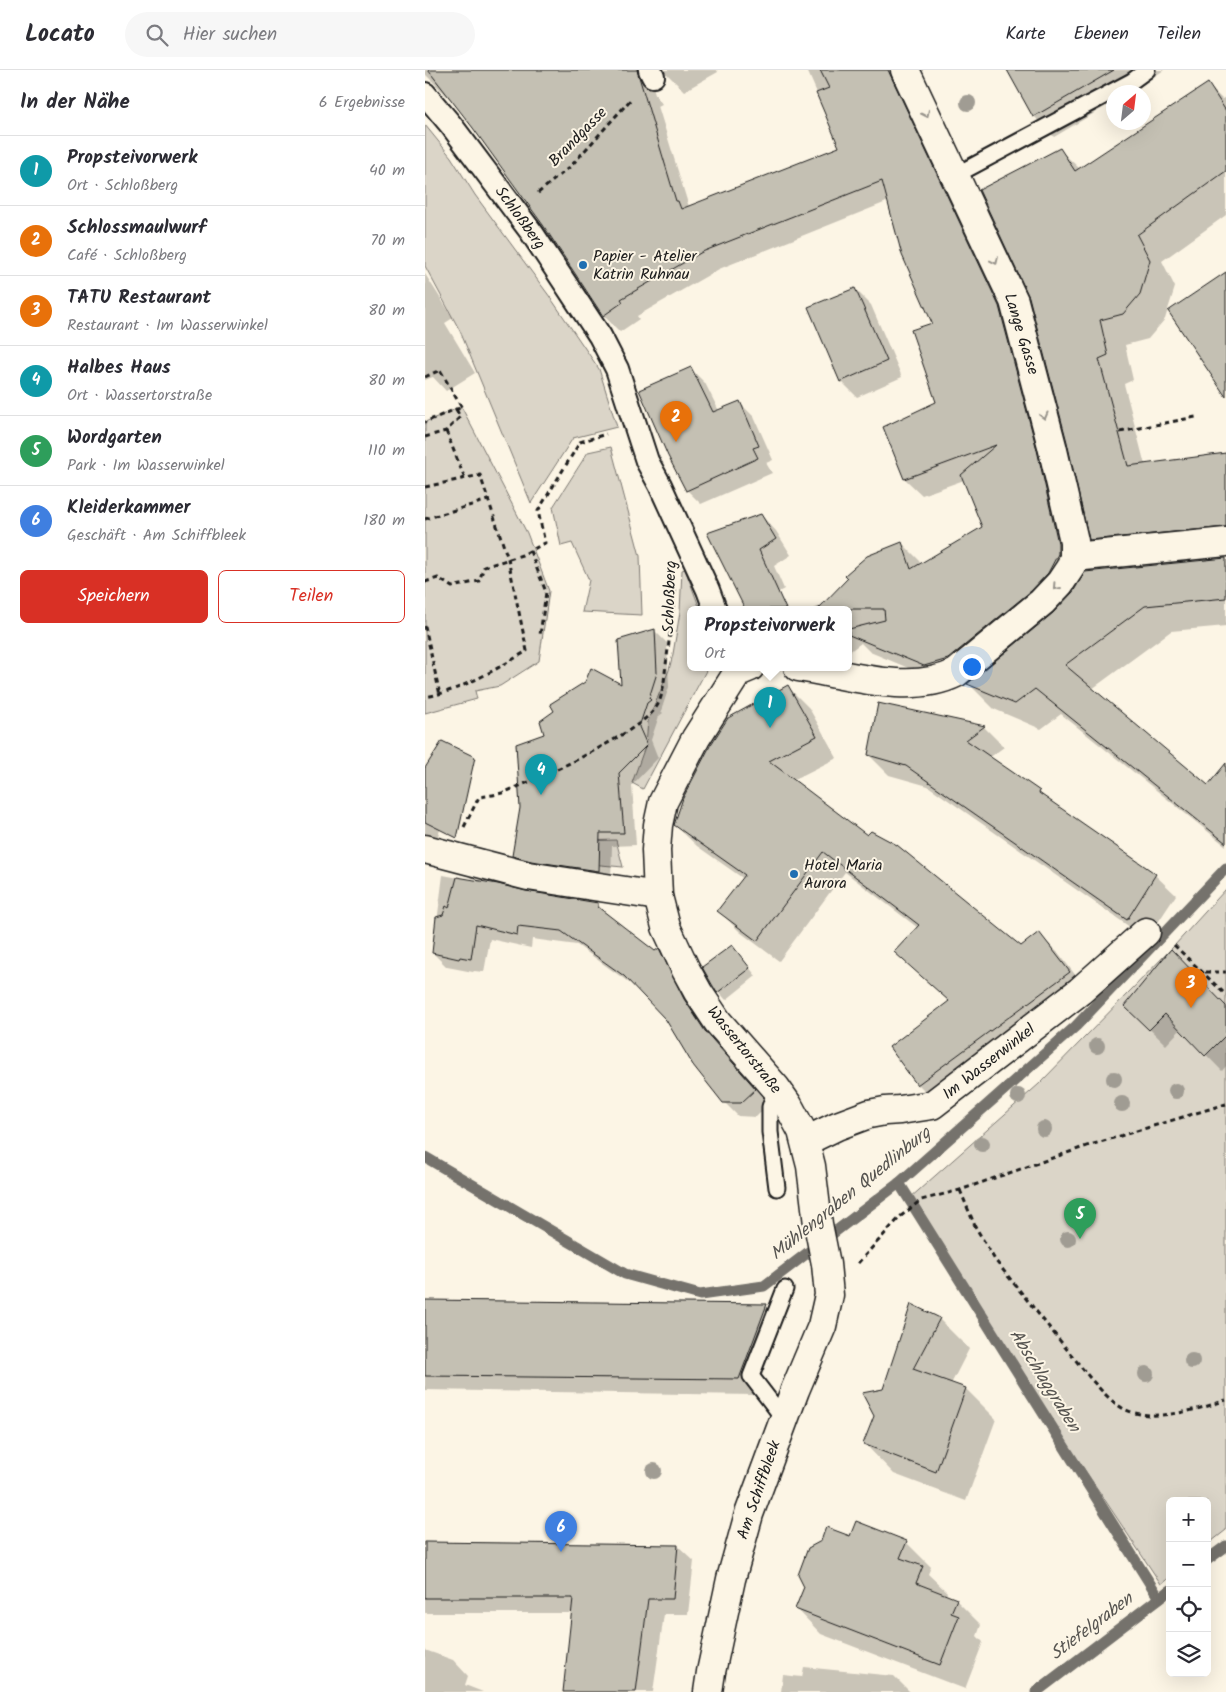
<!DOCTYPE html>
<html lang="de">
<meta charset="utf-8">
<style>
:root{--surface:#fff;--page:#f7f7f7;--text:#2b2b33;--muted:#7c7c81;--line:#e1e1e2;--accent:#d93025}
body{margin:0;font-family:Kalam,sans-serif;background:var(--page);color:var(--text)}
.controls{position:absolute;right:15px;bottom:15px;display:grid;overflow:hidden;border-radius:8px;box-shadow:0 5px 20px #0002}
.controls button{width:45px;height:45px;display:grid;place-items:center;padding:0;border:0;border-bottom:1px solid var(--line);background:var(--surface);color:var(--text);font:25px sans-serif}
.compass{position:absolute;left:681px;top:15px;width:45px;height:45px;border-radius:50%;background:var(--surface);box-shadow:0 5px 20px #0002;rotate:28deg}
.you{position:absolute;left:546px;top:596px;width:18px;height:18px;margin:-12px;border:4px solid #fff;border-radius:50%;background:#1a73e8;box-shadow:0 0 0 8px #1a73e833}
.badge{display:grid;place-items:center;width:32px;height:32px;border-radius:50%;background:var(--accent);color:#fff;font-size:16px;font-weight:700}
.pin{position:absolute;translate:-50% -41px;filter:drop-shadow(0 1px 2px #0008)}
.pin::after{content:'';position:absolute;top:26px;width:18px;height:15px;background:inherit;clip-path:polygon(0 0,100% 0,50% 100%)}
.popup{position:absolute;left:262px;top:536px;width:165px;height:65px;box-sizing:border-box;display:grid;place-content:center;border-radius:8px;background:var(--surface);filter:drop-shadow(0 1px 4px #0005);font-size:16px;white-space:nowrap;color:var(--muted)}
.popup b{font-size:19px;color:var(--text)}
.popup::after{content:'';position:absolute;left:50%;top:100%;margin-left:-10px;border:10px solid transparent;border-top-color:var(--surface)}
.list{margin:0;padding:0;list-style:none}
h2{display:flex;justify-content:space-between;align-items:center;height:65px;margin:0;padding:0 20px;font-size:21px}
h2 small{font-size:16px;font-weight:400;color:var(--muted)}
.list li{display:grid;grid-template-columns:32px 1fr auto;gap:15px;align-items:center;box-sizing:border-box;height:70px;padding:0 20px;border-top:1px solid var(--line)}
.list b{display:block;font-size:19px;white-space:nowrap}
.list p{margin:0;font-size:16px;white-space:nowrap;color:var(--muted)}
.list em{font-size:16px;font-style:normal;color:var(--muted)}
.actions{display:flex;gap:10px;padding:15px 20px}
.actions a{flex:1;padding:11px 0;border:1px solid var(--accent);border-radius:8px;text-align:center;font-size:18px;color:var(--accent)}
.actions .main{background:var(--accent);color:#fff}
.icon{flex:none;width:28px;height:28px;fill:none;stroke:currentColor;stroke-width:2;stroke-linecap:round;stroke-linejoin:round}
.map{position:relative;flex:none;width:801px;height:1622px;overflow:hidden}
header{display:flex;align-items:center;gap:30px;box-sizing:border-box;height:70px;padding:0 25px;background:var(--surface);border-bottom:1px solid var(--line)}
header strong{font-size:24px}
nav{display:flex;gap:28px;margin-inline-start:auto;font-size:18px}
.search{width:350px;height:45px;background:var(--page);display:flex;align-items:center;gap:12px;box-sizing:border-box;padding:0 18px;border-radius:28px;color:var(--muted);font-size:19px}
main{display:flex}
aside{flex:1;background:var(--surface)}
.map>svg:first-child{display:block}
.green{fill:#dbd5c8;stroke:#7c7872}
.shadow{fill:#0003}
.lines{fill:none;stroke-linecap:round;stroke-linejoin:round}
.stream{stroke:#75726c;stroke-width:11}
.building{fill:#c4c0b3;stroke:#1c1c1c}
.service-casing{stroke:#1c1c1c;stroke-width:19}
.pedestrian-casing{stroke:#1c1c1c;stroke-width:26}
.minor-casing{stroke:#1c1c1c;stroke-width:31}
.path{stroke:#1c1c1c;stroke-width:3;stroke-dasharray:5 4;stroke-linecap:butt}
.service{stroke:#fcf5e5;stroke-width:15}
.pedestrian{stroke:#fcf5e5;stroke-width:22}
.minor{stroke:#fcf5e5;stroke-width:28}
.tree{fill:#a09c93}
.oneway{stroke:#97938b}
.poi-dot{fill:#1f6fb2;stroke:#fcf5e5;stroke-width:2}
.labels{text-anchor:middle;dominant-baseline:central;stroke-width:4;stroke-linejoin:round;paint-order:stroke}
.street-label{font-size:16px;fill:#1c1c1c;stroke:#fcf5e5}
.poi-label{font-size:16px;fill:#1c1c1c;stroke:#fcf5e5;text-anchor:start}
.water-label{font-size:18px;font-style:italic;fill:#575551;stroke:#fcf5e5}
</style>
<header>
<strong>Locato</strong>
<div class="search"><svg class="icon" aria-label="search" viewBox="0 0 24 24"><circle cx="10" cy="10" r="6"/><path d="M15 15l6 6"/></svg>Hier suchen</div>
<nav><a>Karte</a><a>Ebenen</a><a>Teilen</a></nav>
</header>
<main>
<aside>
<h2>In der Nähe<small>6 Ergebnisse</small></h2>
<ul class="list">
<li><span class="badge" style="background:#0f9aa8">1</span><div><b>Propsteivorwerk</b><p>Ort · Schloßberg</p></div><em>40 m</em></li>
<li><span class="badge" style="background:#e8710a">2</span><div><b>Schlossmaulwurf</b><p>Café · Schloßberg</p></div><em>70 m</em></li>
<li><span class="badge" style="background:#e8710a">3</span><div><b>TATU Restaurant</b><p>Restaurant · Im Wasserwinkel</p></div><em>80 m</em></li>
<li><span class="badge" style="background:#0f9aa8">4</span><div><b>Halbes Haus</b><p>Ort · Wassertorstraße</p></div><em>80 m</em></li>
<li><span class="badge" style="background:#2e9e5b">5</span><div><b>Wordgarten</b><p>Park · Im Wasserwinkel</p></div><em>110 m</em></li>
<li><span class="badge" style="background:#3f7fe0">6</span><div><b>Kleiderkammer</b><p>Geschäft · Am Schiffbleek</p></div><em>180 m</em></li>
</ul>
<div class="actions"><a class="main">Speichern</a><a>Teilen</a></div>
</aside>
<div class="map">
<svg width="801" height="1622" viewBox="0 0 801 1622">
<rect width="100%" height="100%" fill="#fcf5e5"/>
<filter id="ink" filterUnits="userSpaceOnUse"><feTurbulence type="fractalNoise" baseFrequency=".02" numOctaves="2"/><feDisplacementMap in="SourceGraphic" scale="10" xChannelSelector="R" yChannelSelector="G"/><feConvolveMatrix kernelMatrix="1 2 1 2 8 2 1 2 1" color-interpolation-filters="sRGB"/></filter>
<g filter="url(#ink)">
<g class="green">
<polygon points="0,55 26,87 50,125 125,227 174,299 192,357 148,368 106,433 35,261 0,196"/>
<polygon points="37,338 102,463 124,521 114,591 75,616 50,621 52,629 0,643 0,352 31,339"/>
<polygon points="186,377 215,486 217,545 157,542 164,510 147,473 136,476 128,437 163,382"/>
<polygon points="260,499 275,539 266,539 266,597 283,597 218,719 207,713 221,674 223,651 244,600 248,584 255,542 257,500"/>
<polygon points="191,770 198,797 154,793 155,771"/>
<polygon points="801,819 801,1460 782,1475 782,1431 745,1431 745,1507 736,1514 533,1210 485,1128 614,1014 749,876"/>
</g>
<g class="shadow">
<polygon points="0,0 292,0 293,2 259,21 242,4 236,5 228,16 230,24 237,34 233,36 264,137 416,78 382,0 471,0 591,254 650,490 517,612 445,582 436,573 424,582 424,539 388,539 400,534 477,473 494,490 495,495 558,458 539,410 497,425 480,409 460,357 512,333 509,253 464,131 294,199 212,246 214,249 195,262 179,246 119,155 33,37 0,4"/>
<polygon points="584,0 739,0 706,22 688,22 688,32 629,67 609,46"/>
<polygon points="783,15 797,29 801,27 801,145 737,191 750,217 740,249 723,269 700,275 708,310 699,314 720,395 801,385 801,484 691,495 666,469 635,80 655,99"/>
<polygon points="0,204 28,248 20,253 50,303 21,321 8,307 0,310"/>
<polygon points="430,219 446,235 477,307 432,327 417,312 385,238"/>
<polygon points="265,298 280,313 294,341 314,332 329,347 348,390 341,393 347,403 276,434 262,420"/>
<polygon points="336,445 351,461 366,485 349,496 359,519 328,536"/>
<polygon points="801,489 801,556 746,561 667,619 783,716 801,695 801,776 636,644 616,659 569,639 544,614 629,544 649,523"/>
<polygon points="230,561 242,573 244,617 236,641 238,643 234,646 226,670 233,688 207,715 211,775 187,776 186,813 101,798 88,785 120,665 198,616"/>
<polygon points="363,617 384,638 412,688 368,710 443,767 596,877 614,864 635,885 665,924 515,1036 493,1014 466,977 525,932 471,882 493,858 420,802 354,891 315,862 294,841 319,809 272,776 250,755"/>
<polygon points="454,635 559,657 579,677 564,688 614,722 626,733 730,805 751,825 722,869 503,716 464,705 444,685"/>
<polygon points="41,692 9,776 0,783 0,700"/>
<polygon points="18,805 72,815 100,823 172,834 186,848 230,883 234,880 247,894 273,945 294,976 344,1034 331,1047 313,1046 299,1032 242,949 213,919 152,875 107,869 106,878 65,869 59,902 49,901 48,902 22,897 8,883"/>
<polygon points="307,876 331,906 301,930 294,922 279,897"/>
<polygon points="701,936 801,938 801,996 797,1001 756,959 741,975"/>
<polygon points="0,1231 341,1236 357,1251 330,1325 0,1320"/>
<polygon points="514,1249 544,1279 526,1314 541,1319 571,1349 541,1431 469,1404 440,1374 459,1320"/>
<polygon points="426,1468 481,1472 506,1497 503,1504 522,1522 521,1526 531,1530 556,1555 552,1566 558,1572 540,1619 396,1564 372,1539"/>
<polygon points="0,1474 253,1476 269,1491 263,1544 239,1544 228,1622 139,1622 148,1543 0,1543"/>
<polygon points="0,1580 28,1590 43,1606 40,1615 58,1622 0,1622"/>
<polygon points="379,1597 469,1606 485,1622 356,1622 358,1605 377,1607"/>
</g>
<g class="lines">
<g class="stream">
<polyline points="0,1087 200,1204 275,1225 339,1216 474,1113 651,956 801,798"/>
<polyline points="474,1113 734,1528"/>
<polyline points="782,1490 801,1476"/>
<polyline points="611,1622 745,1520"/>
</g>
</g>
<g class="building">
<polygon points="3,0 212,0 251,131 253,131 256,139 414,77 391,23 404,18 395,0 463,0 574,236 612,380 633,473 633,484 623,503 606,521 523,589 499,596 424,565 424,559 460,550 459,539 393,539 423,508 420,505 442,486 477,472 486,499 557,457 536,405 571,375 479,409 458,357 511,332 486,260 507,253 477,185 457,111 277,182 196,229 198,232 178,246 118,155 48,58"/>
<polygon points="582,0 689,0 608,47"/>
<polygon points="783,13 801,41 801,101 712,165 725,190 715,224 698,244 675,250 683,285 674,289 703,396 801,383 801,457 664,470 642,372 604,227 554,120 635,78 650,101"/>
<polygon points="801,202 801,327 743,241"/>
<polygon points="430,218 462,291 415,312 383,237"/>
<polygon points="266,297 288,342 315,331 334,376 328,378 333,388 261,421 243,386 214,320"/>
<polygon points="336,444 351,469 334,480 361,539 320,539 282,463"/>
<polygon points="801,488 801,528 720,536 640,595 783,715 801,693 801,773 610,619 590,634 542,614 628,543 648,522 660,502"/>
<polygon points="230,559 232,603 224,628 226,630 222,633 214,657 222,675 194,703 199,763 175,763 174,801 106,791 87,786 95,738 91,674 119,664 115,651 129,641 125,634 160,612 166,598 196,614 193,570"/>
<polygon points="363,615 392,666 344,691 442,765 446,761 472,775 596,876 614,862 645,902 492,1015 464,977 524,931 469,882 494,855 398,782 332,871 292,841 320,805 249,755 258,728 285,676 303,648"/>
<polygon points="453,633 560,656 541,670 615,721 614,723 731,804 702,850 481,696 443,685"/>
<polygon points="17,671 50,687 32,768 0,752 0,698"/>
<polygon points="32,807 73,814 101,821 173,833 173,837 230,881 234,878 259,929 280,961 331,1019 316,1033 298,1033 268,995 241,950 199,906 136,861 93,856 92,865 51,855 46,889 35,887 34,889 7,883 11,847 18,845 21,836 24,838"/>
<polygon points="307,875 325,898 292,923 277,897"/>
<polygon points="746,879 801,936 801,965 780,986 740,944 724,960 699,936"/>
<polygon points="0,1230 342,1234 314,1309 0,1306"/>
<polygon points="486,1234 515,1248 488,1299 541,1318 511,1402 438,1374 449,1346 437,1323 458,1319"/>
<polygon points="431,1451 482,1471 475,1488 498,1496 491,1513 532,1529 526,1543 534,1546 515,1595 370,1539 379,1517 373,1505 383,1478 396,1471 401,1457 425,1466"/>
<polygon points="0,1472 253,1475 248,1529 223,1529 211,1622 138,1622 148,1528 0,1528"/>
</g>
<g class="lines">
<defs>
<g id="service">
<polyline points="529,106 707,11 722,0"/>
<polyline points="351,1018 345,1037 345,1062 352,1118"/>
<polyline points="359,1349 326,1306 360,1219"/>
</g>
<g id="pedestrian">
<polyline points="225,0 228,6"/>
<polyline points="0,24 26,55 107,163 175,266 192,299 222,391 235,415 283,520 290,539"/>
</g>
<g id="minor">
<polyline points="649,487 801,472"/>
<path d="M373 597C421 604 485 626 531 603L617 532 635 513 645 498 649 487V471L627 376 589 231 480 0"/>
<polyline points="0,779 103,806 233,826"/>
<polyline points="381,1071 412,1056 444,1044 460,1041 475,1040 507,1035 655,921 721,862"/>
<polyline points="283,1622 286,1602 306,1509 324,1444 370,1320 397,1256 404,1225 401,1194 393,1154 386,1096 377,1061 363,1035 351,1018 293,952 273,922 261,900 241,857 233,826 231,780 233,755 238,732 271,668 313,602 325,597"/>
</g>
</defs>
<use href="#service" class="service-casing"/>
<use href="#pedestrian" class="pedestrian-casing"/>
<use href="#minor" class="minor-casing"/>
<g class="path">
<polyline points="113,123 146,96 207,28"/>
<polyline points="0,307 15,300 37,338 31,339 0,352"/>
<polyline points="21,361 40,409"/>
<polyline points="695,362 771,347"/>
<polyline points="0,367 21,361 35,347 31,339"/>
<path d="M0 417 55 405 83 489 102 581C73 598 34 622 0 627"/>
<polyline points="0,449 63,430"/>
<polyline points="105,481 121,522 115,565"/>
<polyline points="0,512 13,508 27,517 54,511 59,497 97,485 120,473 113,441 155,372 181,364"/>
<polyline points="0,556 15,625"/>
<path d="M39 757 54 727C61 726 69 725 77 723 109 711 216 663 232 636 239 624 239 608 241 595 244 570 248 545 249 519"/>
<polyline points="749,875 801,925"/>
<polyline points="780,902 801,902"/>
<path d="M535 1120 550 1156 570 1190 665 1308C675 1319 686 1332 699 1339 727 1353 773 1340 801 1330"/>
<polyline points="433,1193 476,1146 496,1130 535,1120 662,1076 801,1034"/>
</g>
<use href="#service" class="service"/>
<use href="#pedestrian" class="pedestrian"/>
<use href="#minor" class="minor"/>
</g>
<g class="tree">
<circle cx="543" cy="33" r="8"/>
<circle cx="672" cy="976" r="8"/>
<circle cx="689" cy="1009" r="8"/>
<circle cx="751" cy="1021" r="8"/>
<circle cx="593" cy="1026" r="8"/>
<circle cx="697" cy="1034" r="8"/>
<circle cx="619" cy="1059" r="8"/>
<circle cx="557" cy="1074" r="8"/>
<circle cx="643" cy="1169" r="8"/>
<circle cx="767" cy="1291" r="8"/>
<circle cx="721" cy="1304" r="8"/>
<circle cx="229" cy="1401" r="8"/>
</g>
<defs><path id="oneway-chevron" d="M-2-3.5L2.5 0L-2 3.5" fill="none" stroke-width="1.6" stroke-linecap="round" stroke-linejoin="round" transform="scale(1.25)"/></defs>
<g class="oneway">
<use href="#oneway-chevron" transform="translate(501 44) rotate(65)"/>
<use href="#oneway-chevron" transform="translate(570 191) rotate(65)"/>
<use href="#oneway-chevron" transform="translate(619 346) rotate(75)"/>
<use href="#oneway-chevron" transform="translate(631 517) rotate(132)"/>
</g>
</g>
<g class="poi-dot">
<circle cx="158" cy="195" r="5"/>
<circle cx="369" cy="804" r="5"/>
</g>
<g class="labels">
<g class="street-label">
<text transform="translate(153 67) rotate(-46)">Brandgasse</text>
<text transform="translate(95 148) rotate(54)">Schloßberg</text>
<text transform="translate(596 264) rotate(73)">Lange Gasse</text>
<text transform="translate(245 527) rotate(-88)">Schloßberg</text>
<text transform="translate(319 980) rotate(51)">Wassertorstraße</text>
<text transform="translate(564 992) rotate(-38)">Im Wasserwinkel</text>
<text transform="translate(334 1420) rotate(-71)">Am Schiffbleek</text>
</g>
<g class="poi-label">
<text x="168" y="186">Papier - Atelier<tspan x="168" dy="18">Katrin Ruhnau</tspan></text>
<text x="379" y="795">Hotel Maria<tspan x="379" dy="18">Aurora</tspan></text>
</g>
<g class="water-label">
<text transform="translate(426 1124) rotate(-39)">Mühlengraben Quedlinburg</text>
<text transform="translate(619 1311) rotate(58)">Abschlaggraben</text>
<text transform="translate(667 1557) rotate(-37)">Stiefelgraben</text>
</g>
</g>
</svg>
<div class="controls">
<button>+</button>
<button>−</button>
<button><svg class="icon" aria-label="locate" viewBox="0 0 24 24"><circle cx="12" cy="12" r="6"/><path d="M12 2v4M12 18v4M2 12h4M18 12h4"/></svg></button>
<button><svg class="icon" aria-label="layers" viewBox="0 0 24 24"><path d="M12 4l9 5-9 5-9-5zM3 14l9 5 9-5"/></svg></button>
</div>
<svg class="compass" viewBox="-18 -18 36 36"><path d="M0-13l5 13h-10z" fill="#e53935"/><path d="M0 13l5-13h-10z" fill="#7c7c81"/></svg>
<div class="you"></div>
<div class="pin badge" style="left:345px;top:658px;background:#0f9aa8">1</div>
<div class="popup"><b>Propsteivorwerk</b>Ort</div>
<div class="pin badge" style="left:251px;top:372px;background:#e8710a">2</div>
<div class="pin badge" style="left:766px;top:938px;background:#e8710a">3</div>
<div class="pin badge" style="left:116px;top:725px;background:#0f9aa8">4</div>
<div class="pin badge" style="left:655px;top:1169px;background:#2e9e5b">5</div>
<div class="pin badge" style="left:136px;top:1482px;background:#3f7fe0">6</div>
</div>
</main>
